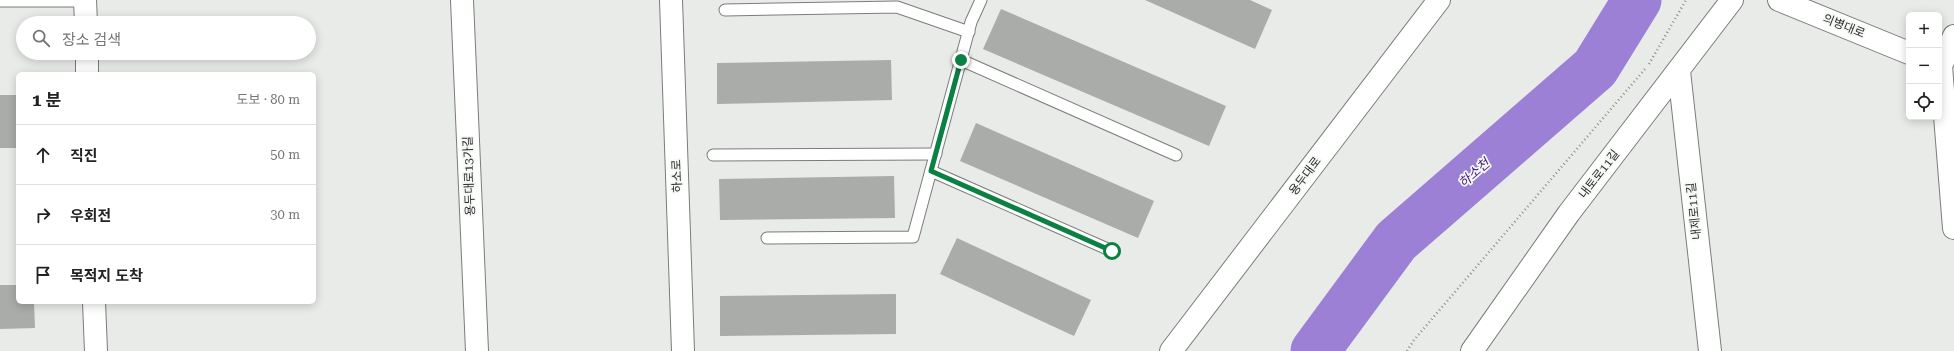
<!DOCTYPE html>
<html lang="ko">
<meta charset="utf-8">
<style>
:root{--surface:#fff;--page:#f2f2f2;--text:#222;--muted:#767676;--line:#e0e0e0}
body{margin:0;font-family:"Roboto Serif","Noto Sans KR",serif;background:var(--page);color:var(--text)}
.controls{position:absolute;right:12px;top:12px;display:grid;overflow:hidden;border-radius:6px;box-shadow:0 2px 10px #0003}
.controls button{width:36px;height:36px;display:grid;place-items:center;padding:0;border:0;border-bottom:1px solid var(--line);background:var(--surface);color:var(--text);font:20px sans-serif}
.stop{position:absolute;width:12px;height:12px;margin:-9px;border:3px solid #0b8043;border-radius:50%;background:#fff}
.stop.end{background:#0b8043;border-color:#fff;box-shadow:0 1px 4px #0008}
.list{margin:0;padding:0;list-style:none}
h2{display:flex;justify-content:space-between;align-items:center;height:52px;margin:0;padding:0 16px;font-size:17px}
h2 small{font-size:13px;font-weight:400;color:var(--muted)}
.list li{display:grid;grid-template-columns:26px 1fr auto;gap:12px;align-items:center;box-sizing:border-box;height:60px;padding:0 16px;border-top:1px solid var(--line)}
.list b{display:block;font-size:15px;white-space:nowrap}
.list em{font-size:13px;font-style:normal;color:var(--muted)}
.icon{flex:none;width:22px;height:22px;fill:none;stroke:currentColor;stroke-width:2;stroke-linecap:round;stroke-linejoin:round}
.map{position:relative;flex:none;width:1954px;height:351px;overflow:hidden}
.search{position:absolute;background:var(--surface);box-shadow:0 2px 10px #0003;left:16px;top:16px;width:300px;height:44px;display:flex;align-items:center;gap:10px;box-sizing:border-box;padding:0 14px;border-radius:22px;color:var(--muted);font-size:15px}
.panel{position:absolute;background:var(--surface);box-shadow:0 2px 10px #0003;left:16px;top:72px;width:300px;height:232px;border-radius:6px}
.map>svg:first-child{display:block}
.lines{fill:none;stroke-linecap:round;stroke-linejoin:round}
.river{stroke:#9b80d6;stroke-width:49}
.building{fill:#a9aca9}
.lane-casing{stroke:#7a7d7a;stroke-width:13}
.street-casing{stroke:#7a7d7a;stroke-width:24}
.secondary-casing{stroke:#7a7d7a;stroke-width:24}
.path{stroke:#8d8f8c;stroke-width:2.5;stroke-dasharray:1 3;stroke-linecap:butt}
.lane{stroke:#fff;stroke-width:11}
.street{stroke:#fff;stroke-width:22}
.secondary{stroke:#fff;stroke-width:22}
.route{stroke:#0b8043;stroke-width:5}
.labels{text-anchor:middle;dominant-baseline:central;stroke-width:3.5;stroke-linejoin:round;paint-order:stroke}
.street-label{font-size:12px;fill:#2a2c2a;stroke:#f5f8f5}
.water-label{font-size:13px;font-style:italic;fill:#42157b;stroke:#f5f8f5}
</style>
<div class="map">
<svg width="1954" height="351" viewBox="0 0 1954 351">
<rect width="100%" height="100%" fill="#e8ebe7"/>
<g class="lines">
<polyline class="river" points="1315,351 1396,241 1595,68 1637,0"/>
</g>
<g class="building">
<polygon points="1145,0 1250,0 1272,10 1255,49"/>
<polygon points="1001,9 1226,106 1209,146 983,49"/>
<polygon points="891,60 892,100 717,104 717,63"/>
<rect x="0" y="95" width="18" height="53"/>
<polygon points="976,123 1154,201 1138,238 960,161"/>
<polygon points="894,176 895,218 720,220 719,179"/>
<polygon points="957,238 1091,300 1074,336 940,274"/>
<polygon points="0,285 18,285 18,302 34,302 35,328 0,329"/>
<polygon points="896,294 896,334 720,336 720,296"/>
</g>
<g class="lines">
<defs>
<g id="lane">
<polyline points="0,1 85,1"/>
<polyline points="725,10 897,7 969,32"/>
<polyline points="961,60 1176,155"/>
<polyline points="713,155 936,154"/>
<polyline points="931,171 1112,251"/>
<polyline points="767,238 913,237 971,22 981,0"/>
</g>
<g id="street">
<polyline points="85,0 86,23"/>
<polyline points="462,0 477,351"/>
<polyline points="671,0 683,351"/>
<polyline points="87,53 87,74"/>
<polyline points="1679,71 1710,351"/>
<polyline points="94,302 96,351"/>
<polyline points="1472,351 1569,213 1732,0"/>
</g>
<g id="secondary">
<polyline points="1779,0 1909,53"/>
<polyline points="1954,36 1941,66 1954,228"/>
<polyline points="1171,351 1439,0"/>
</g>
</defs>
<use href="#lane" class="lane-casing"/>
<use href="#street" class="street-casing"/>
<use href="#secondary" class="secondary-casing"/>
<g class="path">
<polyline points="1649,64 1686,0"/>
<polyline points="1407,351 1414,340 1645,69"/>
</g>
<use href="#lane" class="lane"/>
<use href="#street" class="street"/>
<use href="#secondary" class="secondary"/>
</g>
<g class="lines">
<polyline class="route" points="961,60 931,171 1112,251"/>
</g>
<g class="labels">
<g class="street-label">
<text transform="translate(1844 26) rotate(22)">의병대로</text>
<text transform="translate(1599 174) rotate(-52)">내토로11길</text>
<text transform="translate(469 176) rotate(-92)">용두대로13가길</text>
<text transform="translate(677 176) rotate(-92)">하소로</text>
<text transform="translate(1305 176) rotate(-53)">용두대로</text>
<text transform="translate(1694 211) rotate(-96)">내제로11길</text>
</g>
<g class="water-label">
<text transform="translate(1474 173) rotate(-41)">하소천</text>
</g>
</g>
</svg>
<div class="controls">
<button>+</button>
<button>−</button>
<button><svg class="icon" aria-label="locate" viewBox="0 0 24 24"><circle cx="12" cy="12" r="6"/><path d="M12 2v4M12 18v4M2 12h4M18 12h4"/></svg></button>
</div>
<div class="stop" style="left:1112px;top:251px"></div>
<div class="stop end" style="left:961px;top:60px"></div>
<div class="search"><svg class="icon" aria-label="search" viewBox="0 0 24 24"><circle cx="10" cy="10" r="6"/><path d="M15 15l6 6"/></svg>장소 검색</div>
<section class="panel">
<h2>1 분<small>도보 · 80 m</small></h2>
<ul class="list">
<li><svg class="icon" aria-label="ahead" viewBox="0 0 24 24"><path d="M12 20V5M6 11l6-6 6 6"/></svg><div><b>직진</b></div><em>50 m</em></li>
<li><svg class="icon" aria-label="right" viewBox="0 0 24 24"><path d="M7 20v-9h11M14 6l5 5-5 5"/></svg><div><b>우회전</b></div><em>30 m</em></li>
<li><svg class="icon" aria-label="arrive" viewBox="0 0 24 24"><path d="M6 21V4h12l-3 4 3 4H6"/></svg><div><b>목적지 도착</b></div></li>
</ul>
</section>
</div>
